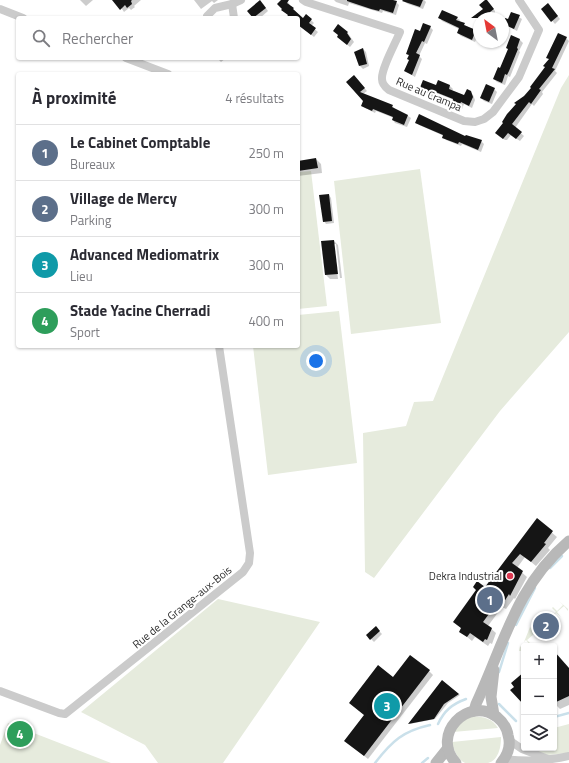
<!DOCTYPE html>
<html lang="fr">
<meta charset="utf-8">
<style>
:root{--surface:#fff;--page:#f2f2f3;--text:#2b2b33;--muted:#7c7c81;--line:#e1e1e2;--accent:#1a73e8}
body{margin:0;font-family:"Titillium Web",sans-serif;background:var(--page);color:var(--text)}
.controls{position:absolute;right:12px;bottom:12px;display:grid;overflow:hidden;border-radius:4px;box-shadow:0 1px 3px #0004}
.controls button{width:36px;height:36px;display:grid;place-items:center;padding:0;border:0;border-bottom:1px solid var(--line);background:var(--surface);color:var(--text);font:20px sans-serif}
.compass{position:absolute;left:473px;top:12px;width:36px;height:36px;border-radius:50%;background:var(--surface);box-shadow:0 1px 3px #0004;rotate:328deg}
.you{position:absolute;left:316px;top:361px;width:14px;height:14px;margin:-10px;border:3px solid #fff;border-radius:50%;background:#1a73e8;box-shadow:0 0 0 6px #1a73e833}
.badge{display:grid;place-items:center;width:26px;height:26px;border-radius:50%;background:var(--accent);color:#fff;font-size:13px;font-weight:700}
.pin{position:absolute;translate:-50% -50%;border:2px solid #fff;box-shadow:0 1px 4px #0006}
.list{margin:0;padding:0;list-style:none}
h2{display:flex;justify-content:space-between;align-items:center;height:52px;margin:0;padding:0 16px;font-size:17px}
h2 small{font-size:13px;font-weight:400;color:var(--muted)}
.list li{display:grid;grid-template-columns:26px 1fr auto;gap:12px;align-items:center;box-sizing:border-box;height:56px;padding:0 16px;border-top:1px solid var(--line)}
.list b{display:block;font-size:15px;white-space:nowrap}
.list p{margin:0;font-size:13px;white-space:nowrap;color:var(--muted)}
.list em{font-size:13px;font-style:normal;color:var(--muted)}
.icon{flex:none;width:22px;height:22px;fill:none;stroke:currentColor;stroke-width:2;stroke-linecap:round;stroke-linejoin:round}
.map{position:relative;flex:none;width:569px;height:763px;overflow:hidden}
.search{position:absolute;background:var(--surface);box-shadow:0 1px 3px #0004;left:16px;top:16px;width:284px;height:44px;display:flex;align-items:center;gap:10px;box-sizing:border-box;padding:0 14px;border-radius:4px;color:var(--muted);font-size:15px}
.panel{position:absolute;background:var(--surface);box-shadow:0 1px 3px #0004;left:16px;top:72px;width:284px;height:276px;border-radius:4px}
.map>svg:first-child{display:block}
.green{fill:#e6ebdd}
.shadow{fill:#0003}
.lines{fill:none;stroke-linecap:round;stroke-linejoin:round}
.stream{stroke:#cae0ea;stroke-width:2.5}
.building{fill:#151515}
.street{stroke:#cbcbcb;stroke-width:8}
.secondary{stroke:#b8b8b8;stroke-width:11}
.poi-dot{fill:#dd3951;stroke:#fff;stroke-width:1.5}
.labels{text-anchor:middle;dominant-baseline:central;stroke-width:4;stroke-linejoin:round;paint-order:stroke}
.street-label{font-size:11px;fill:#2e2e2e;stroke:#fff}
.poi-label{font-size:11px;fill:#2e2e2e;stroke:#fff;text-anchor:end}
</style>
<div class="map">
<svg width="569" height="763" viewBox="0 0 569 763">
<rect width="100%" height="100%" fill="#fff"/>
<g class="green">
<polygon points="569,75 569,332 500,411 374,578 365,572 363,433 406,426 414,402 433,401 561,88"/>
<polygon points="420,169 441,323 351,334 334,181"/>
<polygon points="311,171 327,306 298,309 298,172"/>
<polygon points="339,311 357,463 268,475 253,346 298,346 298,315"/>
<polygon points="218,599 320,622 223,763 158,763 145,745 81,712"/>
<polygon points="559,601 568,609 568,611 564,606 557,612 561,617 556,613 550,619 554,624 553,624 549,620 543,626 546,630 546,631 541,627 535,633 539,637 538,638 534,634 527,640 531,644 530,645 526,640 520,646 524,651 519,651 520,646 524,642 530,627 534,632 541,626 537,621 542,625 548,619 544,614 549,618 556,612 552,608 553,607 557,611 563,605"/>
<path d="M473 716C484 717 492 718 498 728L453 732 462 720Z"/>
<polygon points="8,723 111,763 0,763 0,745"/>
<polygon points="569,724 569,753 548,755 526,748 554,748 554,728"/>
<path d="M501 737C501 746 499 760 488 763 485 763 481 763 478 763 474 763 469 763 465 763 458 760 453 749 452 742Z"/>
</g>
<g class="shadow">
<polygon points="80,0 93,0 86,6"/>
<polygon points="116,0 141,0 134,6 135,7 131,10 129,8 124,12"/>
<polygon points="194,0 218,0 214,3 212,1 201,9"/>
<polygon points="282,0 285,0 288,2 290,5 290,6 303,19 311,20 314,23 311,26 318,32 314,37 298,24 298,18 290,18"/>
<polygon points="334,0 390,0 396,2 399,5 396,15 383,11 382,13 349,3 348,6 336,2"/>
<polygon points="406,0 424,0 426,2 423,9 408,4 405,2"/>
<polygon points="489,3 495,11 495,13 492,15 494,18 479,18"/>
<polygon points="263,4 268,11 260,18 254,18 248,11"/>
<polygon points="548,4 560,19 555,24 542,9"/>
<polygon points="512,13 522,19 517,31 504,24 509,21"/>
<polygon points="440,18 457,18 460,20 459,22 476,31 479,33 475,42 461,36 458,33 459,29 442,21"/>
<polygon points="430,27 433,30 427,44 425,43 419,56 422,59 415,77 405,71 410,60 409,56 407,54"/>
<polygon points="347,32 354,42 350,47 341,40"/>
<polygon points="512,37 520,40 523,43 519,51 520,52 510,77 508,76 505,85 497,82 494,79 500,69 509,49"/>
<polygon points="566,38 569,41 555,71 557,73 542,92 543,94 534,106 532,104 515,128 524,136 520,141 511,135 507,140 505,140 499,136"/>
<polygon points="363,49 366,52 369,66 363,69 360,66"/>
<polygon points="217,58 226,58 221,62"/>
<polygon points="354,77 367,91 363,94 392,106 395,109 408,116 411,118 407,127 395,123 393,120 394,118 376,111 375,113 365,108 362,106 364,101 347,82"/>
<polygon points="438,82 450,86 453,89 452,91 465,96 470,92 473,95 475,100 472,108 464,104 462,109 453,104 454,100 436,93 434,98 423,93 420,90 437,86"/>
<polygon points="494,89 497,92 492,104 484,101 481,98"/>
<polygon points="417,122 481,141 484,144 481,152 462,144 461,146 446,140 444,136 419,125"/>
<polygon points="316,159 321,164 322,173 298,176 298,162"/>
<polygon points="329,195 331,198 334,223 326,224 324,221"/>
<polygon points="334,241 338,245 342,278 340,278 336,244 334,244 338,279 330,279 326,275"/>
<polygon points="537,520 557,537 548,548 550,550 536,566 525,557 517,568 527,577 515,599 514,598 506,609 502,607 488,626 496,633 492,644 490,643 488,646 475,637 472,641 460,631 462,629 454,622 486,588"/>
<polygon points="376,628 382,634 374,642 367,635"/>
<polygon points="554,652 569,669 569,705 560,709 554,703"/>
<polygon points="429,671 433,675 368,759 345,741 393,678"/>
<polygon points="442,681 460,695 448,703 435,719 410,724 409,724"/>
</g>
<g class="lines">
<g class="stream">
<polyline points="550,568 562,556"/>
<polyline points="516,625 535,588"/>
<polyline points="499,672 508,643"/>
<polyline points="499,704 516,721"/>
<polyline points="554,717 569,713"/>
<polyline points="523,722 524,722"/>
<path d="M438 724C444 711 452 704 466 699"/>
<path d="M375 763C392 741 403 731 430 725"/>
<polyline points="422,763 428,758"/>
</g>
</g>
<g class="building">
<polygon points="112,0 132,0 131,1 132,4 127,8 125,5 120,10"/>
<polygon points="260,0 266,8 253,18 247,11"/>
<polygon points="281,0 289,0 287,3 294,8 293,9 303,18 306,14 312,19 309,23 316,28 311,35 298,25 298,18 286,18 288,15 281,10 282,9 277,4"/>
<polygon points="347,0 393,0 397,1 393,13 380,9 379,11 371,9 347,1"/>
<polygon points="403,0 423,0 420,7 402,1"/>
<polygon points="485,0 487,0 494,9 490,12 495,18 471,18 483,9 479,5"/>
<polygon points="548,3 558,16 551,22 541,9"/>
<polygon points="442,10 458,17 456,20 465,23 464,25 476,30 472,40 457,33 459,28 438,18"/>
<polygon points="511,12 520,15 514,29 503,24 505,18 508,19"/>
<polygon points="423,23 431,26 424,42 422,41 416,53 420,55 412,75 404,71 409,60 407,59 409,55 406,54 415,29 420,31"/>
<polygon points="338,24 348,32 347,33 351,39 347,45 337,37 338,35 333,31"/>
<polygon points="558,33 567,37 552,68 555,69 539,89 541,90 531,104 529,102 512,124 522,132 516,139 508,133 503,139 495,133 503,123 502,122 507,114 516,104 514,103 524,96 531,88 530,87 545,67 543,66 549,59 546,58"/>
<polygon points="511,35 520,39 517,48 518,49 509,71 507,75 505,74 502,83 493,79 498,67 500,68 508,49 506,48"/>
<polygon points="363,48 367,64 359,66 354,52"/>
<polygon points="354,75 365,88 360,92 393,105 392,107 408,115 404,125 392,120 393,117 373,109 372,111 361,106 363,101 346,82"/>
<polygon points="423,80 436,85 438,80 450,85 449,89 464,95 467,89 471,91 473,97 469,106 461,102 459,107 452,104 453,99 433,91 431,96 419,90"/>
<polygon points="486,84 495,88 489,102 480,98"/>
<polygon points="419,114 465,136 466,135 482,140 478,150 459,142 458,144 442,138 443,135 415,123"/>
<polygon points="316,158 318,168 298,171 298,161"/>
<polygon points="329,194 332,221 323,222 319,195"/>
<polygon points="334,240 338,274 325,275 321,241"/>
<polygon points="537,518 553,531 544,543 546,544 531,562 520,554 512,563 523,571 510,596 509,594 502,605 497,603 483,622 492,628 487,640 485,639 483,642 470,633 467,637 459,632 461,628 453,622 476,590 473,587 477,581 485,587"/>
<polygon points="376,626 380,631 370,640 366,635"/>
<polygon points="554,651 569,668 569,696 554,703"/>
<polygon points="410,655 430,670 364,756 344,741 364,715 349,703 378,665 393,677"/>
<polygon points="524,672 524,705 510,690 514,687 511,683"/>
<polygon points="442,680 459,694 444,704 434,719 408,724"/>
</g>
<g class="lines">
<g class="street">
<path d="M303 0 306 2 400 32C396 42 381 69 382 79 382 84 385 87 389 90L464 121 475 122 484 119 493 112 519 77 539 30 519 0"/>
<polyline points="232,4 234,18"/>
<polyline points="0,9 23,18"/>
<polyline points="208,18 207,16 215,8 232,4 241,0"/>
<polyline points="126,58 168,74"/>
<polyline points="0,691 59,713 65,714 243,572 249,563 250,553 219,346"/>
<polyline points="509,740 522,749 548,759"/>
<path d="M504 759C527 762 547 761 569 756"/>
</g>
<g class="secondary">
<path d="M474 711 476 704C504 644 516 586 569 541"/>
<polyline points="494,715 491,697 494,670"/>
<polyline points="436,763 448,748"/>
<path d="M456 763C430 735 468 695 497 717 503 722 507 728 508 735 511 745 508 755 501 763"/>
</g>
</g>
<circle class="poi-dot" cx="510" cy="576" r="4"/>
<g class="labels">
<g class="street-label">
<text transform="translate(429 94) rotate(23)">Rue au Crampa</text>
<text transform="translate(182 607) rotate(-39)">Rue de la Grange-aux-Bois</text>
</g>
<g class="poi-label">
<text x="502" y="576">Dekra Industrial</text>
</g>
</g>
</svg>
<div class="controls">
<button>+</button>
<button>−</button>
<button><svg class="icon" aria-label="layers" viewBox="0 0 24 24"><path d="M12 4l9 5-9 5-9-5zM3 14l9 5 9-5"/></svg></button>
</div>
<svg class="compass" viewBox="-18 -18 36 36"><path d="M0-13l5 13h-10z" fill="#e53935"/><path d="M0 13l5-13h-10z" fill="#7c7c81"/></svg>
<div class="you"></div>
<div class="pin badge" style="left:490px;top:600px;background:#5c6f8a">1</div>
<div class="pin badge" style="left:546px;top:626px;background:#5c6f8a">2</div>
<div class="pin badge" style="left:387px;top:706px;background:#0f9aa8">3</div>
<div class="pin badge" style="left:20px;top:734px;background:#2e9e5b">4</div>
<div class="search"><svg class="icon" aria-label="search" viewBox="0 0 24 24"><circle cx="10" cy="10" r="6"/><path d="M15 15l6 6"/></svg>Rechercher</div>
<section class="panel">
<h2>À proximité<small>4 résultats</small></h2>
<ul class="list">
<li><span class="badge" style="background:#5c6f8a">1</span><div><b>Le Cabinet Comptable</b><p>Bureaux</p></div><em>250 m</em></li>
<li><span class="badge" style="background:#5c6f8a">2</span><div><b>Village de Mercy</b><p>Parking</p></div><em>300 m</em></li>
<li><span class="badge" style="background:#0f9aa8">3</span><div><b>Advanced Mediomatrix</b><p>Lieu</p></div><em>300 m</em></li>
<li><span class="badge" style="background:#2e9e5b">4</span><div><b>Stade Yacine Cherradi</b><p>Sport</p></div><em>400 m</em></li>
</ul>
</section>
</div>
